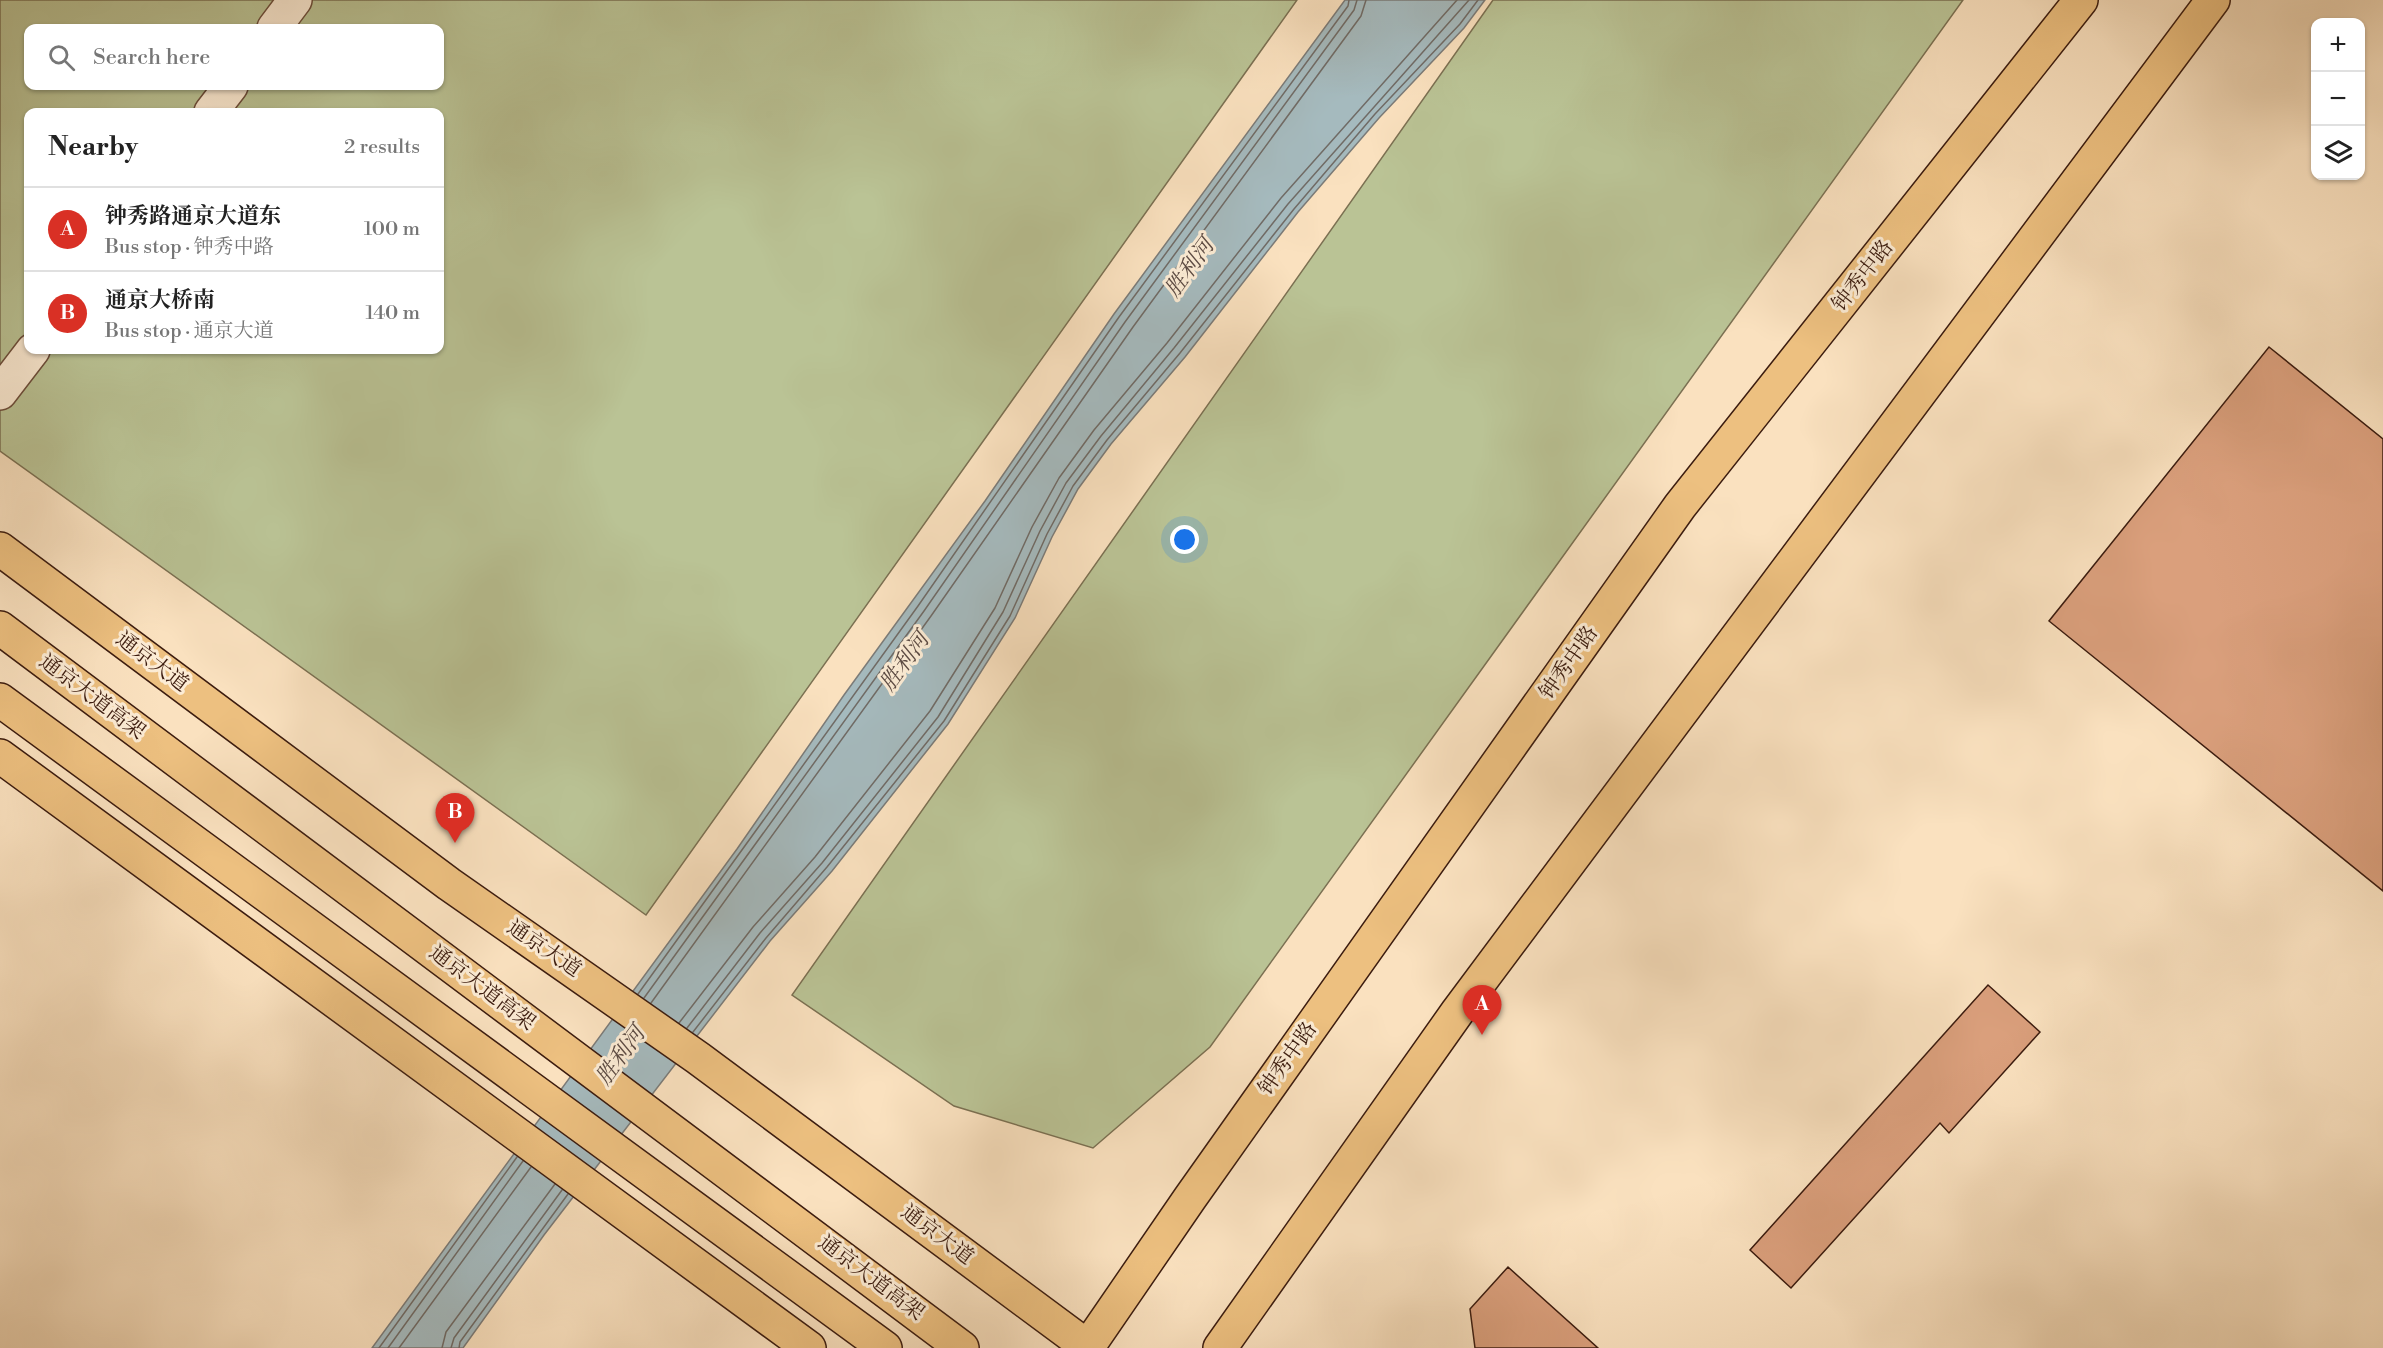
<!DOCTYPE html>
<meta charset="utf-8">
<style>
:root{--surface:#fff;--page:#f6f6f6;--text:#222;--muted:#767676;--line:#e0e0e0;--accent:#d93025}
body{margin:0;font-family:"Libre Bodoni","Noto Serif SC",serif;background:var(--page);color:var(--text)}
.controls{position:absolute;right:18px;top:18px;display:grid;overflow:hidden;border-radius:12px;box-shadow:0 2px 4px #0004}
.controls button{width:54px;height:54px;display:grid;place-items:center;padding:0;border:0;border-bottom:2px solid var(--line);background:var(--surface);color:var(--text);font:30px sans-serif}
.you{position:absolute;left:1185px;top:540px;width:21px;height:21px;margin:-15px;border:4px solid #fff;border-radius:50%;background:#1a73e8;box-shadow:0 0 0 9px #1a73e833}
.badge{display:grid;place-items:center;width:39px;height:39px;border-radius:50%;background:var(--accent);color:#fff;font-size:20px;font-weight:700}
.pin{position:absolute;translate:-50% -50px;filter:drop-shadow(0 2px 3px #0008)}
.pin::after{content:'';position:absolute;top:32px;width:21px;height:18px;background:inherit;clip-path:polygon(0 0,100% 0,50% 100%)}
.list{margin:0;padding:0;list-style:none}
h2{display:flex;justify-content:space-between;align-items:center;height:78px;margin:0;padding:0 24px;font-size:26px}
h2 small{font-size:20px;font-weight:400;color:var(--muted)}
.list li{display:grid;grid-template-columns:39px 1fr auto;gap:18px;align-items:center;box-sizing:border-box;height:84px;padding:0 24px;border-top:2px solid var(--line)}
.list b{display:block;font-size:22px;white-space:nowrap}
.list p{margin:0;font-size:20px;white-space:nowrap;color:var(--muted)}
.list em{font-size:20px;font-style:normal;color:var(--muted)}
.icon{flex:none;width:33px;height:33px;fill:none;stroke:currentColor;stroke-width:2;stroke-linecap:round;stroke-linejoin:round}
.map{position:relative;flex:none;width:2383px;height:1348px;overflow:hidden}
.search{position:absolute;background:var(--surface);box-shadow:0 2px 4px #0004;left:24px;top:24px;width:420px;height:66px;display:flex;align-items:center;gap:15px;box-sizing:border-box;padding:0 21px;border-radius:12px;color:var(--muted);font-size:22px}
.panel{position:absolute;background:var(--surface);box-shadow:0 2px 4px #0004;left:24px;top:108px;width:420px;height:246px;border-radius:12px}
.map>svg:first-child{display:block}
.green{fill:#bac395;stroke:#7b7052;stroke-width:1.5;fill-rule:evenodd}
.water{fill:#a5babe;stroke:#7b7b78;stroke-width:1.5}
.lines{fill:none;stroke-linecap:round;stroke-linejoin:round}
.shore{stroke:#706b66;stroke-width:1.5}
.building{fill:#da9f7c;stroke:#3c1c0f;stroke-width:1.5}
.minor-casing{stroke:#6c4d3b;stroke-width:36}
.major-casing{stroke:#3c1c0f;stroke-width:36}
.highway-casing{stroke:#3c1c0f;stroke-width:36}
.minor{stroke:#fcecd5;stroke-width:33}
.major{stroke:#edc080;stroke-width:33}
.highway{stroke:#edc080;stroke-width:33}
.labels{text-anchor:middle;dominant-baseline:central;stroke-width:6;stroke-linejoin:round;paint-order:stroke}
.street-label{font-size:21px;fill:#3c1c0f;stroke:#fcecd5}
.water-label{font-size:22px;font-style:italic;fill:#5c4b44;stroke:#fcecd5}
</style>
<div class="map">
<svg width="2383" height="1348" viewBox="0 0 2383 1348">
<rect width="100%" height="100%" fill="#fae1bf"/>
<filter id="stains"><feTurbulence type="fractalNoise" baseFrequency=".00333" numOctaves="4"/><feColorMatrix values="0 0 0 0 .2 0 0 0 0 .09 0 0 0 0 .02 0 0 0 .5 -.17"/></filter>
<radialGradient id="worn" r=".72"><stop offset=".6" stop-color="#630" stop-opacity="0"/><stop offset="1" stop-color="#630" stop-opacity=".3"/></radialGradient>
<g class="green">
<path d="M0 0H1297L646 915 0 451ZM28 28H440V86H28ZM28 112H440V350H28Z"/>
<polygon points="1493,0 1963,0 1210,1047 1093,1148 954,1106 792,995"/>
</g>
<polygon class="water" points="1345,0 1485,0 1464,28 1379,118 1298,212 1185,357 1111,444 1078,489 1052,537 1015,618 948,724 832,871 770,941 544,1235 463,1348 372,1348 737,849 844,695 985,501 1114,314"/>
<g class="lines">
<g class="shore">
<polyline points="638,994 918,606 1119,317 1348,6 1349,0"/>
<polyline points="644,998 924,611 1125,322 1354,10 1357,0"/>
<polyline points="651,1003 931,616 1133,327 1361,16 1366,0"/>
<polyline points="679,1023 753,927 815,857 930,711 995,608 1032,527 1059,478 1094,430 1167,343 1281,198 1457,0"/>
<polyline points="687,1028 760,933 822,863 938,717 1003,612 1040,531 1066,483 1101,436 1174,348 1288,204 1469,0"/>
<polyline points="693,1032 766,938 827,867 944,721 1010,616 1047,534 1073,486 1107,440 1180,353 1294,209 1375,114 1460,24 1478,0"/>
<polyline points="379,1348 517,1157"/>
<polyline points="388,1348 523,1161"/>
<polyline points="399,1348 531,1167"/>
<polyline points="442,1348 446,1332 555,1184"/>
<polyline points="451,1348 454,1338 562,1190"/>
<polyline points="459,1348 460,1342 568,1194"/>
</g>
</g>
<g class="building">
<polygon points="2269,347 2383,439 2383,891 2049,621"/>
<polygon points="1988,985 2040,1032 1949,1133 1940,1123 1791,1288 1750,1250"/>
<polygon points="1508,1267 1598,1348 1475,1348 1470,1309"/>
</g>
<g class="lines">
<defs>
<g id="minor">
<polyline points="274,28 295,0"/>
<polyline points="211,112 231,86"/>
<polyline points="0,393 33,350"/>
</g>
<g id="major">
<polyline points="0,549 449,884 698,1058 1089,1348"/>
<polyline points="0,756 809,1348"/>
<polyline points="1087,1348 1190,1198 1680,506 2081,0"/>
<polyline points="1220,1348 1458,1011 2213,0"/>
</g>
<g id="highway">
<polyline points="0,628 962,1348"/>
<polyline points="0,700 885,1348"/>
</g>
</defs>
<use href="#minor" class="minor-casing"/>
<use href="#major" class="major-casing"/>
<use href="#highway" class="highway-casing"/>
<use href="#minor" class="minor"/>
<use href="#major" class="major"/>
<use href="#highway" class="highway"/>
</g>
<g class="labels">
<g class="street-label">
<text transform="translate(1863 276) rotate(-52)">钟秀中路</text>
<text transform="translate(152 662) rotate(37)">通京大道</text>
<text transform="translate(1569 663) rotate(-55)">钟秀中路</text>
<text transform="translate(92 697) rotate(37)">通京大道高架</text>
<text transform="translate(544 949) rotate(34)">通京大道</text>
<text transform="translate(482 988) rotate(37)">通京大道高架</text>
<text transform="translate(1288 1059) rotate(-55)">钟秀中路</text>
<text transform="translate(937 1235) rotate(37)">通京大道</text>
<text transform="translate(871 1278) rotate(37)">通京大道高架</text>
</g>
<g class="water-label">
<text transform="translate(1190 268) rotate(-54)">胜利河</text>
<text transform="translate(905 662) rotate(-54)">胜利河</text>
<text transform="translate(621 1056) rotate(-54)">胜利河</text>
</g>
</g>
<rect width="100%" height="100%" filter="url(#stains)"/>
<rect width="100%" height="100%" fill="url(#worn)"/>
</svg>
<div class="controls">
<button>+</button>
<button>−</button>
<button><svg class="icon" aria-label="layers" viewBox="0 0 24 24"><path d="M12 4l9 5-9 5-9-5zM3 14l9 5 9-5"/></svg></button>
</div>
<div class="you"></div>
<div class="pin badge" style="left:1482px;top:1035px">A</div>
<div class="pin badge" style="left:455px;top:843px">B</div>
<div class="search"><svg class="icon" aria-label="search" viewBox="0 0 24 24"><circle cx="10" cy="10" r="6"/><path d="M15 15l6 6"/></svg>Search here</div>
<section class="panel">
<h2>Nearby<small>2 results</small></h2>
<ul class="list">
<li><span class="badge">A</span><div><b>钟秀路通京大道东</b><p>Bus stop · 钟秀中路</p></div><em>100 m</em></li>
<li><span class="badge">B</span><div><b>通京大桥南</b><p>Bus stop · 通京大道</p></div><em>140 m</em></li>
</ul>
</section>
</div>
